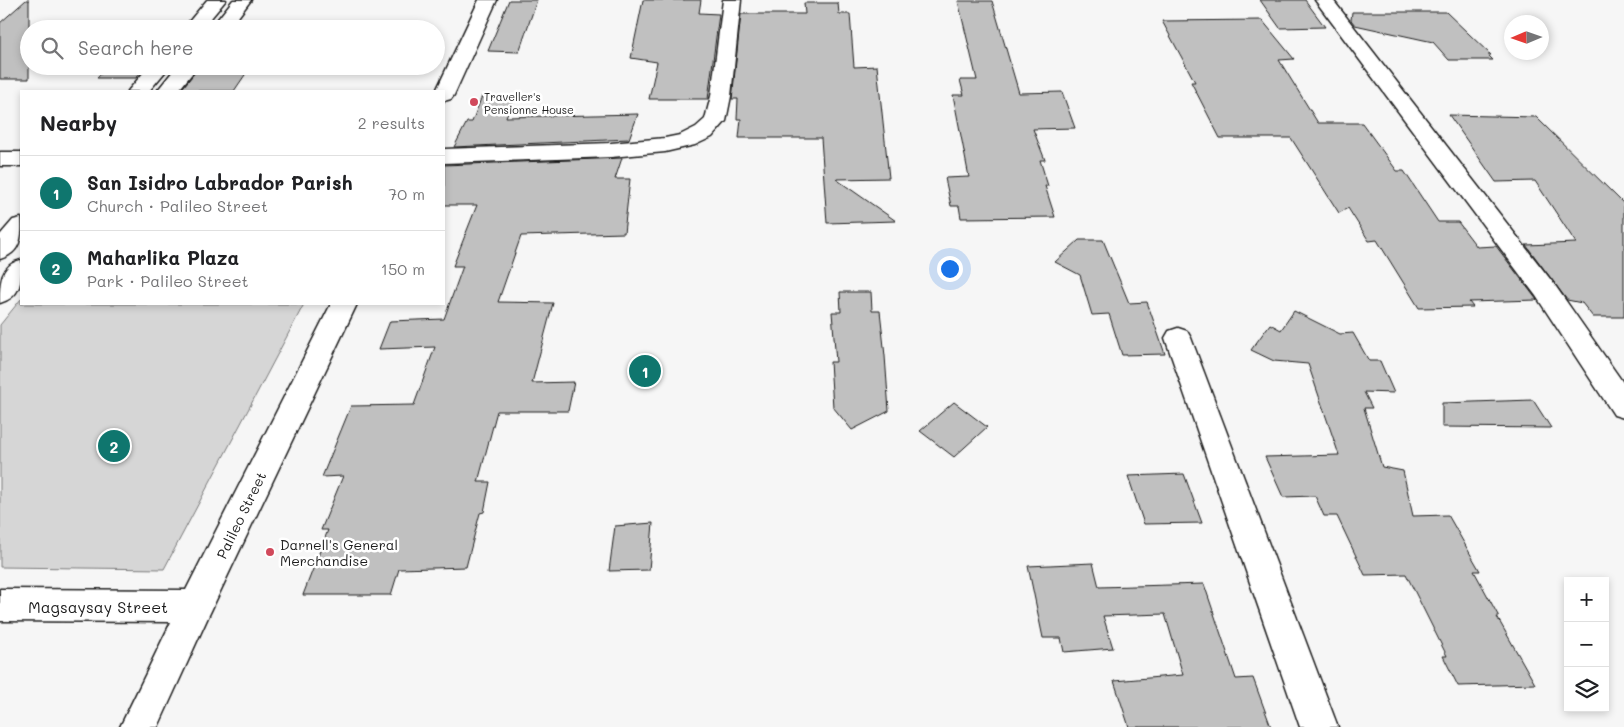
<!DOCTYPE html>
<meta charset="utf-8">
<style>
:root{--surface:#fff;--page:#f2f2f2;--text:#202124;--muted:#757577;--line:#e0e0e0;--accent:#0f766e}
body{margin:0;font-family:Mali,sans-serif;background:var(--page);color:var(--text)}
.controls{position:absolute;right:15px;bottom:15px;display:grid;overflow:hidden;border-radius:0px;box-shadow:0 2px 8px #0003}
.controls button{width:45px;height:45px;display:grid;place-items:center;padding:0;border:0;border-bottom:1px solid var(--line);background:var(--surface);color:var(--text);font:25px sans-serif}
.compass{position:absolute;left:1504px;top:15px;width:45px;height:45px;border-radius:50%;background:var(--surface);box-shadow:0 2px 8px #0003;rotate:268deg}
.you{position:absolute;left:949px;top:268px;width:18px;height:18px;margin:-12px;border:4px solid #fff;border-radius:50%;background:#1a73e8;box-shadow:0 0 0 8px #1a73e833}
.badge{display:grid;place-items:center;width:32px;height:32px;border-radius:50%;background:var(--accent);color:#fff;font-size:16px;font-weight:700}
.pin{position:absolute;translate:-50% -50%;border:2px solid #fff;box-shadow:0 1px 5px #0006}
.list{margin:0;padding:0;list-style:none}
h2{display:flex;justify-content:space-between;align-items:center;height:65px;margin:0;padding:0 20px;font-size:21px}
h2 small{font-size:16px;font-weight:400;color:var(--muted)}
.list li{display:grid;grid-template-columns:32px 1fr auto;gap:15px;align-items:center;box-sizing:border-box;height:75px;padding:0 20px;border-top:1px solid var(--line)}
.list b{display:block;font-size:19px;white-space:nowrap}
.list p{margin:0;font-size:16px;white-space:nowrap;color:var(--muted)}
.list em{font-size:16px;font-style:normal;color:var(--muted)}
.icon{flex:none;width:28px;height:28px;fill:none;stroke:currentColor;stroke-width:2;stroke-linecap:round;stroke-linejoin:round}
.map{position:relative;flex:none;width:1624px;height:727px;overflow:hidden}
.search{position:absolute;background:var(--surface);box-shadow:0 2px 8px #0003;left:20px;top:20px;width:425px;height:55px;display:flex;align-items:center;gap:12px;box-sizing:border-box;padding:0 18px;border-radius:28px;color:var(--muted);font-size:19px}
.panel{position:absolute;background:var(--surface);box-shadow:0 2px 8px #0003;left:20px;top:90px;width:425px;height:215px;border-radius:0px}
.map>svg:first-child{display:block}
.green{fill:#d6d6d6;stroke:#797979}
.building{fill:#c0c0c0;stroke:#1c1c1c}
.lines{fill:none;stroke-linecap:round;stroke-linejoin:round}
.street-casing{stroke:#1c1c1c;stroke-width:3}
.secondary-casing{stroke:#1c1c1c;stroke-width:3}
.street{fill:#fff;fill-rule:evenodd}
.secondary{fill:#fff;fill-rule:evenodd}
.poi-dot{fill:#d1495b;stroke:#fff;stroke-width:2}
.labels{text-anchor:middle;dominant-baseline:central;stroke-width:5;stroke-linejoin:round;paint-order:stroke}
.far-poi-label{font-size:11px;fill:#1c1c1c;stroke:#fff;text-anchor:start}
.street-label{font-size:14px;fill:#1c1c1c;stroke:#fff}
.poi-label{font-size:14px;fill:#1c1c1c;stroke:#fff;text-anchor:start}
.near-street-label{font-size:16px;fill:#1c1c1c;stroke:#fff}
</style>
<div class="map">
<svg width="1624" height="727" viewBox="0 0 1624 727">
<rect width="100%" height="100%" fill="#f6f6f6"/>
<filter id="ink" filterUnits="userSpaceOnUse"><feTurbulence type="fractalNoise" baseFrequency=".02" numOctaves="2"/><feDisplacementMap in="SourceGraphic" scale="10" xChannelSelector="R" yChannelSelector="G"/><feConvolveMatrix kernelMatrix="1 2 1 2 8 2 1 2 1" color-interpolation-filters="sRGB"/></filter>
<g filter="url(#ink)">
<polygon class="green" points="21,299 21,304 304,304 164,569 0,567 0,325"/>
<g class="building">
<polygon points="26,0 29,0 29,79 0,79 0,23"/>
<polygon points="509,0 537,0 519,52 488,51"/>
<polygon points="643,0 701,0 699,13 719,14 708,99 649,99 657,62 631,58"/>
<polygon points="1260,0 1305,0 1325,27 1280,28"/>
<polygon points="958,1 992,1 1019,93 1062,92 1075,128 1033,129 1045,160 1040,160 1048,186 1045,186 1055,217 961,218 959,206 951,206 945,178 969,177 953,95 964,95 960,80 977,80"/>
<polygon points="804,3 838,3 839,14 850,14 854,67 877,66 889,178 836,179 896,221 827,223 821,138 739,138 741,119 737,119 738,99 732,99 741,14 805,14"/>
<polygon points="1352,12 1446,12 1491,55 1488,55 1493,60 1449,60 1433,42 1355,25 1351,20"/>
<polygon points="1262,20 1294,59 1279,60 1318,123 1362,123 1397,171 1404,171 1438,222 1458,222 1477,247 1496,246 1537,300 1469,302 1473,307 1419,308 1377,240 1369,241 1348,208 1339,213 1291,138 1220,138 1191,82 1195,82 1162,21"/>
<polygon points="108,66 146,66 136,78 97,78"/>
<polygon points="200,66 251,66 234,91 180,91"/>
<polygon points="482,96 514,96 506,117 638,114 629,139 454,147 467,122 472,122"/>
<polygon points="1449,115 1536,117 1624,204 1624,317 1593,317 1582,303 1567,300 1526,245 1576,243 1535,181 1496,182"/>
<polygon points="622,158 615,179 630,179 624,233 521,236 498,302 553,303 532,383 574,382 568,411 497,411 478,482 490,482 484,512 480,513 466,567 399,569 391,595 303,595 328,530 321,530 343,476 322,477 351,406 414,405 435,347 379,349 390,321 444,319 463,266 453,266 477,205 444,205 444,165"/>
<polygon points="1079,240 1103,240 1129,303 1147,302 1165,354 1122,355 1109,314 1092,315 1080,275 1055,262"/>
<polygon points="840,292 871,292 872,311 880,311 885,356 889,411 852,430 833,407 830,362 836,362 832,312 841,312"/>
<polygon points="1294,311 1340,334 1353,333 1369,361 1380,361 1394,393 1364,392 1372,408 1364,408 1382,467 1403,471 1413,516 1448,515 1480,571 1474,571 1499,617 1497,617 1535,684 1458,686 1443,656 1447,656 1406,574 1365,575 1337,516 1324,516 1315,496 1283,497 1265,457 1339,455 1308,364 1274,361 1251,350 1270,324 1281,330"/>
<polygon points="1533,400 1551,428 1442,427 1442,403"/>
<polygon points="954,402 987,427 954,457 920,431"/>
<polygon points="1184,474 1202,523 1144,524 1128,476"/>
<polygon points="653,523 649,570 609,571 615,526"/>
<polygon points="1093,563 1099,587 1204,584 1236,679 1253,678 1271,727 1129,727 1114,681 1183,675 1165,614 1103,616 1113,648 1064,652 1061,638 1043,638 1028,566"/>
</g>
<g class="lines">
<defs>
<g id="street">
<polygon points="479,0 497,0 454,95 451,99 444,101 444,91 436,91"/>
<polygon points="723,0 741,0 731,96 726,121 712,137 695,145 665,152 611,157 444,163 444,149 611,143 665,138 680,135 696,127 705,119 711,96"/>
<polygon points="1315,0 1333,0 1554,284 1624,384 1624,418 1614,415 1536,296"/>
<rect x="0" y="152" width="21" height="14"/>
<polygon points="331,304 357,304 208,617 158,727 120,727 171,622 0,621 0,589 186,590"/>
<polygon points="1178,328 1187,331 1191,338 1338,727 1300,727 1165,338 1169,331"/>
</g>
<g id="secondary">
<polygon points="207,0 226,0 202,29 183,29"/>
<polygon points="233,0 251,0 229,29 210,29"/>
<polygon points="149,66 170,66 149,91 128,91"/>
<polygon points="177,66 198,66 178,91 157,91"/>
<path d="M21 218C22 237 21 253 0 259V235L13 220Z"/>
<path d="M21 260C21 280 23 296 0 303 0 283 0 265 21 260Z"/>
</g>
</defs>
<use href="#street" class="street-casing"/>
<use href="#secondary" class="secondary-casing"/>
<use href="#street" class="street"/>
<use href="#secondary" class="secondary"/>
</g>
</g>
<g class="poi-dot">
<circle cx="474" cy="102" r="5"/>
<circle cx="270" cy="552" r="5"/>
</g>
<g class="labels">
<g class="far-poi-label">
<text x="484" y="96">Traveller's<tspan x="484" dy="13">Pensionne House</tspan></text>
</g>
<g class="street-label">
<text transform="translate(241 515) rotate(-64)">Palileo Street</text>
</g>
<g class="poi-label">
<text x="280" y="544">Darnell's General<tspan x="280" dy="16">Merchandise</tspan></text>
</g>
<g class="near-street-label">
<text x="98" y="606">Magsaysay Street</text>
</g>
</g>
</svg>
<div class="controls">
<button>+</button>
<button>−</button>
<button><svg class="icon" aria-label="layers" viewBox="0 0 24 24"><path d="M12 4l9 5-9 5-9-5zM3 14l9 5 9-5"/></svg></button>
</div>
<svg class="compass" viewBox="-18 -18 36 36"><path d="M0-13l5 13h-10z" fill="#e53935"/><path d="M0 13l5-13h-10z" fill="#757577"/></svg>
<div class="you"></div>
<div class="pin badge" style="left:645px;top:371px">1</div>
<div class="pin badge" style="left:114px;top:446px">2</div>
<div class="search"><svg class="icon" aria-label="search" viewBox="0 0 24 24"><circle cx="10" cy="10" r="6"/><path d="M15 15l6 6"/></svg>Search here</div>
<section class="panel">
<h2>Nearby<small>2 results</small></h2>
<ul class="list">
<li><span class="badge">1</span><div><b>San Isidro Labrador Parish</b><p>Church · Palileo Street</p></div><em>70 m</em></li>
<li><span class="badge">2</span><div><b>Maharlika Plaza</b><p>Park · Palileo Street</p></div><em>150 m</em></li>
</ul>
</section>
</div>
